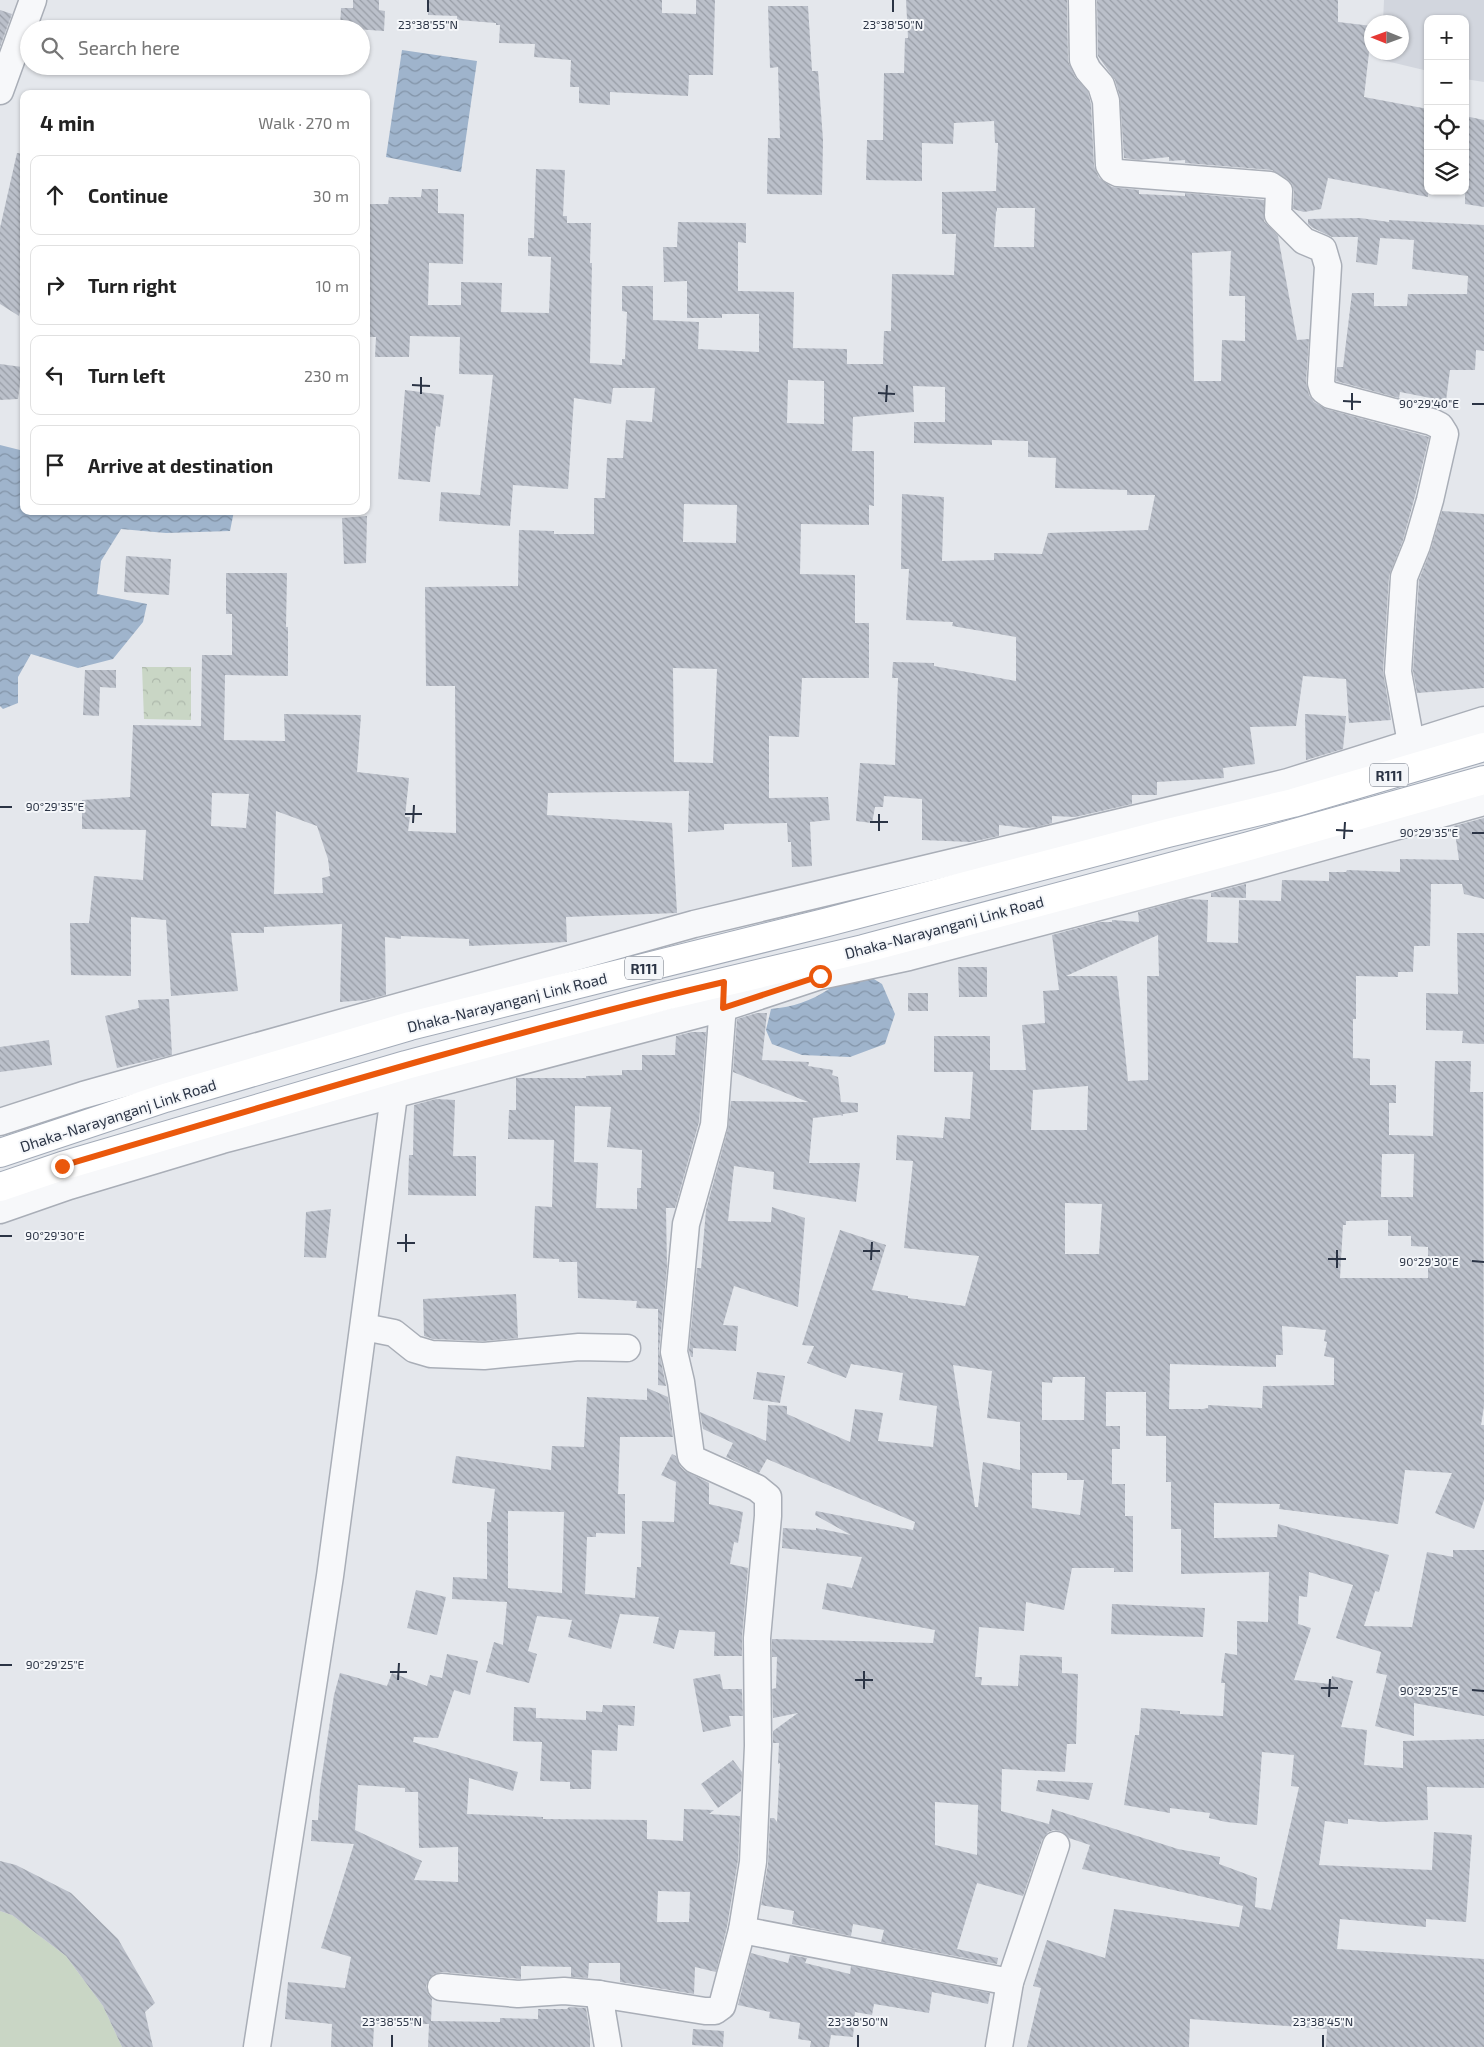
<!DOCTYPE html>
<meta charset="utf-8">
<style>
:root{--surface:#fff;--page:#f2f2f2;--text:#222;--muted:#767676;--line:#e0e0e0}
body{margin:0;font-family:"Exo 2",sans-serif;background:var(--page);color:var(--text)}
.controls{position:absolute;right:15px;top:15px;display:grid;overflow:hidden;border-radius:10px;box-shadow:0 1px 4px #0004}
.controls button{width:45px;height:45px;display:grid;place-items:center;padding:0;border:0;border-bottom:1px solid var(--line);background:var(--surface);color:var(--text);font:25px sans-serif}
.compass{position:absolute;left:1364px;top:15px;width:45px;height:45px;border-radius:50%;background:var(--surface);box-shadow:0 1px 4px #0004;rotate:271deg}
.stop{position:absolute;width:15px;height:15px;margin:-11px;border:4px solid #ea580c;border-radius:50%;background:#fff}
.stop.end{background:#ea580c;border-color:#fff;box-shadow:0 1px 5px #0008}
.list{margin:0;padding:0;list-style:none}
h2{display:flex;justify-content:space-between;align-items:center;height:65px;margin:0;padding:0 20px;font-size:21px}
h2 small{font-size:16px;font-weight:400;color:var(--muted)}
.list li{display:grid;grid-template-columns:32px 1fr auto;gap:15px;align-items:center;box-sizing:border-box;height:80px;margin:0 10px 10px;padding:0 10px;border:1px solid var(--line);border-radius:10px}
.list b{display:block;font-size:19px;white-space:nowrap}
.list em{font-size:16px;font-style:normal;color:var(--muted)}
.icon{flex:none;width:28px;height:28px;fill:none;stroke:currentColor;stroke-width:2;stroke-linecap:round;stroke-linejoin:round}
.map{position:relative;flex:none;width:1484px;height:2047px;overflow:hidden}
.search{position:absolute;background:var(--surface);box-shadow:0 1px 4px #0004;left:20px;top:20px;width:350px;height:55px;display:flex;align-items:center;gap:12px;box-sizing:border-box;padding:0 18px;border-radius:28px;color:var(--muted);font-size:19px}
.panel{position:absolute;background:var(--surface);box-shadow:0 1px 4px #0004;left:20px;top:90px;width:350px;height:425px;border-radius:10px}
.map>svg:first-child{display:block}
.built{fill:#d2d6de}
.grass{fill:#c9d6c5}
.park{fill:url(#park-crowns)}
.water{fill:url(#water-waves)}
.building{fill:url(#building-back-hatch);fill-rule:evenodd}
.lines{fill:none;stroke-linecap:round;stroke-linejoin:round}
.minor-casing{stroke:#a9aeb7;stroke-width:29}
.major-casing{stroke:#a3abb8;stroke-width:30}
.minor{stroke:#f7f8fa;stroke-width:26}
.major{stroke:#fff;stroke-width:28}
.route{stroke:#ea580c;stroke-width:6}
.ticks{fill:none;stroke:#2b3445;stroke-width:2}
.labels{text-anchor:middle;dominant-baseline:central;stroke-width:4;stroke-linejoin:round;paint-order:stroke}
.shield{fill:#f4f6f9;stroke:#676e7b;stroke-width:1}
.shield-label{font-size:14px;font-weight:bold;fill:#2b3445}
.street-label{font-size:15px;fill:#2b3445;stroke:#f4f6f9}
.ticks-label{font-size:12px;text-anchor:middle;fill:#2b3445;stroke:#f4f6f9;stroke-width:4;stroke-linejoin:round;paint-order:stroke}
</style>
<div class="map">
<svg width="1484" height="2047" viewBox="0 0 1484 2047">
<defs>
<pattern id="park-crowns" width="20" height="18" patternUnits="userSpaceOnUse" patternTransform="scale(1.25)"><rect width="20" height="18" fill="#c9d6c5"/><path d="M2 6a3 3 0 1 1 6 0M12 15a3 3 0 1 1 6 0" fill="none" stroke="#adb8ab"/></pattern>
<pattern id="water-waves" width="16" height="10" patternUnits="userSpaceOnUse" patternTransform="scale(1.25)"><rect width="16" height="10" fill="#9fb4cc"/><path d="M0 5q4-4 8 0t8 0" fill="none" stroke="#8293a7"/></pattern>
<pattern id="building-back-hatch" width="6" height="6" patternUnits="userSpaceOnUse" patternTransform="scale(1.25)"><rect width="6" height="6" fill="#bbc0ca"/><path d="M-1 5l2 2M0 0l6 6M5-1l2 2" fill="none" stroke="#989da6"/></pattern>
</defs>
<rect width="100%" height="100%" fill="#e4e7ec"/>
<polygon class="built" points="1384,0 1484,0 1484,82 1465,79 1465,19 1428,19 1428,71 1382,60 1382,53 1402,52 1402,22 1383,22"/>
<polygon class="grass" points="0,1911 12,1915 66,1956 103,2006 122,2047 0,2047"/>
<polygon class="park" points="142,667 191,667 191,720 144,719"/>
<g class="water">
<polygon points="402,50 477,61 461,172 386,157"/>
<polygon points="0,445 24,451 24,511 234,511 230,531 166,533 121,529 101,561 97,594 147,604 143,622 113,659 78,668 31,654 18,677 18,703 3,709 0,706"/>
<path d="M864 973 882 984 895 1014 885 1044 850 1057 802 1055 772 1044 766 1030 771 1009C793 1007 811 1001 829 989L832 975Z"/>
</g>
<g class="building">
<polygon points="353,0 379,0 379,10 385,11 384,31 340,28 341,8 353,8"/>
<polygon points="428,0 662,0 662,13 696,14 696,0 715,0 713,75 689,75 688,96 610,92 610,105 579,103 579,87 570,87 571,60 534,57 535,44 499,43 500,25 496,25 496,23 457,20 457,16 428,15"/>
<path d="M906 0H1067L1068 61 1075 77 1088 92 1091 104 1094 166 1099 178 1112 187 1139 190V194L1185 196V193L1264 200V221L1278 236 1297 340 1309 339 1306 382 1309 395 1314 402 1326 409 1429 437 1415 496 1403 540 1389 576 1383 671 1391 720 1349 723 1346 679 1303 676 1296 726 1250 727 1255 764 1223 768 1224 778 1157 782V795H1132V804L1075 817 1052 816V823L1037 827 1026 828 999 825V836L971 842 922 840V799L884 796 883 807H875L872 823 856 821 860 763 895 765 898 678H892L893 662 934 663V666L1016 681V637L952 626 953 622 906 620 909 569H901L902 494 944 497 942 561 994 560V553L1042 554 1048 533 1148 530 1155 495H1127V490L1055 488 1056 458 1028 457V441L992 440V445L914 443V422H945V387L913 386 914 412 853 417 852 451H874V506L869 505V525L801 524 800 574 855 575V623H869V678H802L799 737 769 736V798L828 797 830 820 810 822 812 866 792 867 791 842H788L787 823 724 824V830L688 832 689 791 548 793 547 815 672 823 677 913 566 917 567 942 469 946V939L401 936V939L385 937 386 995 366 1000 340 1002 342 924 264 927V933H231L238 991 171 996 166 920 131 917V976L71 975 70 923H89L94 876 143 880 146 830 82 829V800L130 797 133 725 201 726 202 655H232V614H226V573H287L286 627H288V676L225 675 224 740 285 741 284 714 361 715 357 772 409 778 405 817H410L408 831 456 833 455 686H426L425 587 518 586 519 530 554 531V534H594V498H605L607 458H623L626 420 652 422 655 388H613L611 404 574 398 568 489 513 485 510 526 439 521 441 492 480 495 493 375 459 374 460 337 410 336 409 357H375L376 337H366L367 204H388L389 197H421L422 189H438V213L464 214 463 264 429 263 428 305H461V282L502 283 501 312 549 313 551 257 528 256V238H534L536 169 565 170 563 216H567V223H591L590 263H592L590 363 622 365V359H625L627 312 622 311V286H653V320L699 322 698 349 759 352V314H722V318H687V281L664 282 663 247H677L678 222 746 223V243L738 242V291L794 292 793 348 847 349V364H883L884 331H891L892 274 954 275 956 234H942V192L996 191 998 143H995L994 121 954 123 953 144 922 143V181L866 180 867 140H883L884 73H904L905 38H908ZM997 208H1035L1034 247H994L996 212 997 211ZM1231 251 1229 296H1245V341L1222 340 1221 381H1194L1192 253ZM788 380 824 381V424L787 423ZM684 504 737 505 736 543 683 542ZM673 668 717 669 713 763 674 762ZM212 793 249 794 246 828 211 826ZM276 811 317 826 328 859 330 876 322 878 323 893 274 894Z"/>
<polygon points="1097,0 1338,0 1338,22 1372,26 1364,97 1428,109 1428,197 1328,178 1321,209 1304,212 1293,209 1294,192 1292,184 1287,179 1272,170 1185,163 1185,160 1169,161 1169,157 1138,160 1124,158 1120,97 1115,80 1098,56"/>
<polygon points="768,6 808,6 812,71 818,71 823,140 822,195 767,194 768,138 780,138 778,67 770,68"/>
<polygon points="0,10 12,14 0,47"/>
<polygon points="1465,116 1484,120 1484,207 1465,204"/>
<polygon points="17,153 24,154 24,293 19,316 0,304 0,228"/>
<polygon points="1360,218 1389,222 1389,220 1484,225 1484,351 1476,350 1475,370 1450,370 1446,401 1400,392 1399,398 1336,381 1337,367 1343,367 1352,293 1374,293 1374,306 1407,306 1408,294 1467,294 1468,276 1412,269 1414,240 1380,238 1377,265 1356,262 1358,237 1332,237 1313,228 1308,224 1308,219"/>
<polygon points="0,364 22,367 18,399 0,400"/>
<polygon points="405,390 444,395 440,427 436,426 430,482 398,479"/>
<polygon points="1442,511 1484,514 1484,688 1417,693 1413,671 1419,580 1431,549"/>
<polygon points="367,516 366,563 344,564 342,518"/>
<polygon points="126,556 171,559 169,595 124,592"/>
<polygon points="85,670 116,670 116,688 100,687 99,716 83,715"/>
<polygon points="1305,714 1346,716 1343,749 1306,760"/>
<path d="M1484 818V899L1464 894 1462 884H1431L1430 946H1414L1413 972H1398V977L1356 976V1019H1353V1058L1370 1059V1085H1396V1103H1389V1135L1433 1136 1435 1061H1471L1470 1092H1483L1484 1406 1481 1425H1484V1500L1474 1529 1435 1513 1452 1473 1405 1470 1398 1524 1279 1509 1280 1504 1214 1503V1538L1277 1537 1278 1524 1389 1555 1379 1592 1375 1591 1364 1626 1412 1627 1427 1552 1453 1557V1550H1484V1716L1414 1703V1736L1375 1726 1387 1675 1376 1673 1381 1652 1336 1638 1353 1585 1309 1572 1307 1597 1299 1596 1298 1624 1311 1628 1294 1680 1330 1684 1332 1676 1353 1681 1341 1727 1367 1730 1364 1765 1403 1768V1741L1484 1739V1788L1427 1787 1428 1820 1382 1822 1348 1819V1824L1325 1821 1319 1865 1432 1870 1434 1832 1472 1835 1466 1922 1426 1919V1927L1340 1919 1337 1949 1484 1959V2047H1326L1327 2029 1190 2019 1189 2047H1027L1041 1988 1033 1986 1047 1940 1105 1958 1114 1909 1239 1927 1243 1906 1082 1869 1090 1845 1069 1838 1061 1831 1054 1830 1048 1832 1042 1840 1023 1896 977 1883 957 1949 998 1958 997 1964 881 1942 884 1930 853 1924 851 1936 792 1924 794 1911 761 1905 768 1864 770 1818H774L777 1822 780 1763 778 1764 779 1743H773V1731L798 1713 773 1718 772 1689 776 1688 777 1657H772V1639L933 1643 935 1630 822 1609 827 1583 852 1588 862 1557 782 1548 783 1528 816 1530V1528L851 1535 815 1515 816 1511 913 1530 915 1522 767 1459 759 1473 726 1457 733 1443 703 1429 700 1412 766 1441 768 1405 787 1406V1414L850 1442 855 1409 883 1413 878 1441 933 1447 937 1406 899 1400 903 1373 851 1364 846 1378 807 1363 814 1346 802 1345 840 1230 886 1245 872 1290 908 1296V1298L965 1306 979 1256 904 1248 913 1161 896 1160 897 1135 943 1138 945 1117 970 1119 973 1072H934V1036H990V1070H1026L1022 1025 1045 1023 1043 991 1059 990 1052 935 1100 922H1112V920L1139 922 1138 912 1187 899 1208 900 1207 942 1238 943 1239 900 1281 901 1282 880 1329 881V872H1346L1347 870 1400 872V859L1459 860 1454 826ZM1158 935 1159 976H1147L1148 1080 1128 1081 1117 976H1066ZM1088 1086 1087 1130H1031L1033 1090ZM1382 1154H1414L1413 1197H1381ZM1065 1203 1102 1204 1099 1254H1065ZM1388 1220V1236H1411V1246L1428 1247V1278H1340L1343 1225H1346V1221ZM1282 1326 1326 1330 1324 1341 1327 1342 1324 1356 1334 1358V1385L1263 1386 1262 1408 1208 1405V1408L1203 1409H1169L1170 1364 1276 1367V1355H1283ZM953 1365 992 1371 987 1418 1020 1422V1470L983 1462 978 1507H975ZM1053 1377H1085L1084 1420H1042V1382L1052 1383ZM1106 1392H1146V1436H1166V1482H1171V1529H1181V1574L1269 1572 1268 1622 1237 1621V1655L1225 1653 1221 1683H1225L1223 1716 1180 1714V1711L1141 1708 1139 1735H1135L1124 1805 1170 1813V1808L1210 1813 1209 1818 1226 1822 1257 1825 1262 1752 1294 1755 1291 1786 1299 1787 1271 1910 1255 1907 1257 1878 1219 1864 1220 1857 1178 1849 1052 1809 1049 1824 1001 1811 1002 1769 1065 1772 1067 1744H1076L1078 1674 1062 1673V1657L1020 1655 1018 1686 981 1685 982 1677H975L979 1627 1024 1631 1026 1602 1064 1610 1072 1568H1114V1572H1133V1516H1125V1484H1112V1449H1120V1426H1106ZM1032 1473H1067V1480H1084L1080 1515 1032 1508ZM935 1802 978 1805 977 1855 935 1845Z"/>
<polygon points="1246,884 1246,898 1211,897 1211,893"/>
<polygon points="1457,933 1484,933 1484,1044 1462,1043 1463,1031 1426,1030 1426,993 1458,994"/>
<polygon points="958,967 987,967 987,997 959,997"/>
<rect x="908" y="993" width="20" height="18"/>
<polygon points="169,999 172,1055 117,1068 105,1016 139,1008 138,1000"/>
<polygon points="757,1013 767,1013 762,1060 809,1062 808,1066 833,1070 832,1075 838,1077 841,1102 858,1103 858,1112 843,1114 843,1116 840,1115 813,1118 809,1163 860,1163 856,1202 773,1189 774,1172 734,1166 728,1221 771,1222 772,1207 805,1218 798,1307 734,1286 723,1325 738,1326 736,1351 693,1348 693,1357 691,1357 689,1351 697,1268 701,1268 706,1210 728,1129 731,1101 808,1102 733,1072 737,1019"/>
<path d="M692 1032H706L699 1122 675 1208H666L667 1267 659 1351 666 1386 658 1385V1309L636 1308 637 1301 578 1298 577 1262H559V1259L533 1258 535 1206 552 1207 554 1140 508 1139 509 1110H516V1078H586V1076L622 1075V1070H642V1055H675L676 1036ZM575 1106 611 1107 607 1147 642 1150 641 1188H637V1209L596 1208 598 1163 574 1162Z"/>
<polygon points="49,1040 52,1065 0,1072 0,1047"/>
<polygon points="436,1099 455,1100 453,1156 476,1156 476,1196 408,1195 409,1155 413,1155 414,1105"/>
<polygon points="331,1209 326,1258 304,1257 306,1212"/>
<polygon points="516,1294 518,1338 484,1341 433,1339 424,1336 423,1299"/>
<polygon points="757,1372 785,1376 780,1403 753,1399"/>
<path d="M647 1388 668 1397 673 1437H620L618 1494H625V1534L596 1533V1537H587L585 1594 635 1598 637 1567H641L642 1521 674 1522 676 1482 661 1475 672 1454 676 1456 680 1466 685 1471 709 1483V1504L743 1512 738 1543 734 1542 730 1564 748 1568 742 1637V1656H714L715 1632 679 1630 674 1649 653 1643 659 1617 620 1614 611 1649 568 1637 572 1620 537 1616 528 1651 537 1654 529 1683 486 1672 494 1642 503 1645 507 1602 452 1599 453 1577 487 1579V1522H491L495 1489 452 1483 456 1456 551 1470 552 1446 584 1447 587 1397 647 1400ZM508 1511 564 1512 562 1593 508 1588Z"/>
<polygon points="416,1590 446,1597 437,1635 407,1628"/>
<polygon points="1112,1604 1205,1608 1203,1637 1111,1634"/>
<path d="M447 1654 478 1661 470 1695 454 1690 438 1738 414 1737 413 1742 518 1772 513 1791 469 1778 467 1814 543 1817V1819L647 1820V1839L683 1841 684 1809 714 1810 709 1814 740 1816 738 1860 727 1927 716 1972 695 1967 694 1994 620 1982V1963H589L588 1978 571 1977V1967L521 1966V1979L442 1972 434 1974 429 1979 426 1986 428 1994 432 1999 431 2021 500 2022V2018L538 2019V2009H567L569 2007 586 2008 590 2033V2047H428L429 2024H374L373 2047H331L332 2024 285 2019 288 1982 345 1988 351 1957 321 1948 354 1844 311 1841 312 1820H318L320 1788 334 1695 340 1673 387 1686 392 1673 427 1686 430 1675 442 1678ZM358 1785 405 1788V1792H418L419 1848 458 1847V1882L414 1880 422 1861 355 1830ZM658 1891 690 1892 689 1922H657Z"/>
<polygon points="720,1674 723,1689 742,1689 743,1716 729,1716 731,1726 703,1732 693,1679"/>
<polygon points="603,1705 635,1706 634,1726 618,1725 617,1751 592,1750 591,1789 570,1789 570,1782 540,1781 542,1742 513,1741 514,1707 536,1708 536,1718 586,1720 586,1711 602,1712"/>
<polygon points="733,1760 742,1772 741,1791 718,1808 701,1784"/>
<polygon points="1038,1780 1093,1783 1089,1800 1036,1791"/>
<polygon points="0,1861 16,1865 71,1893 118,1939 155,2003 145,2012 153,2047 122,2047 103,2006 66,1956 12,1915 0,1911"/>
<polygon points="751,1953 788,1963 790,1955 807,1958 805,1963 850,1974 851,1966 990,1993 988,2004 932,1992 929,2013 874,2004 872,2015 855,2012 853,2037 831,2035 829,2047 810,2047 811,2041 798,2039 800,2023 769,2018 770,2012 738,2005"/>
<polygon points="693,2029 724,2031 723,2047 692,2045"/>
</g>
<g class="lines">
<defs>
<g id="minor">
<polyline points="1082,0 1083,60 1088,70 1101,85 1106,101 1109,165 1112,170 1118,173 1270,185 1279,191 1278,215 1304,241 1323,249 1328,266 1321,383 1323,390 1330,395 1432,422 1440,426 1445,434 1430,500 1417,545 1404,577 1398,672 1411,743"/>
<polyline points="0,91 33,0"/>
<polyline points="0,1122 83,1095 694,924 1288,782 1484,720"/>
<polyline points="0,1210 69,1186 222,1140 723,1008 820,976 909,957 1255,866 1484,802"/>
<polyline points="364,1327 394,1333 414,1349 431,1354 484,1356 579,1347 627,1348"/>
<polyline points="742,1930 1010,1982"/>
<polyline points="441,1987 518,1994 564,1991 599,1994"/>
<polyline points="257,2047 330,1576 394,1095"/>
<polyline points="608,2047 599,1994 705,2011 715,2011 722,2006 742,1930 753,1862 758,1746 757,1638 768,1516 768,1497 757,1488 695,1460 691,1456 681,1382 674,1352 686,1224 714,1125 724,991"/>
<polyline points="999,2047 1010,1982 1056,1845"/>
</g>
<g id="major">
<polyline points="0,1153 165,1098 410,1026 828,922 1168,833 1293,803 1484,747"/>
<polyline points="0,1187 62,1166 406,1065 665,996 863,949 1249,846 1484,780"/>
</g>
</defs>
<use href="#minor" class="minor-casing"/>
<use href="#major" class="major-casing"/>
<use href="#minor" class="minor"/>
<use href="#major" class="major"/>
</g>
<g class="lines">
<path class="route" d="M62 1166C282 1101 501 1034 724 982L723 1008 820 976"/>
</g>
<path class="ticks" d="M428 12V0M893 12V0M412 385 430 386M878 393 895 394M421 394V377M1343 401 1361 402M886 402 887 385M1472 404H1484M1352 410V393M0 807H12M405 814H422M870 822H888M413 823 414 805M1336 830 1353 831M879 831V814M1472 833H1484M1344 839 1345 822M0 1236H12M397 1243H415M863 1251H880M406 1252V1234M1328 1259H1346M871 1260 872 1242M1472 1261 1484 1262M1337 1268V1250M0 1665H12M390 1672H407M398 1680 399 1663M855 1680H873M1321 1688H1338M864 1689V1671M1472 1690 1484 1691M1329 1697 1330 1679M392 2047V2035M858 2047V2035M1323 2047V2035"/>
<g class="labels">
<g class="shield">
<rect x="1370" y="763.5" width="38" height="23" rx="4"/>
<rect x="625" y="956.5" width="38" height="23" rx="4"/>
</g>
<g class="shield-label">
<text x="1389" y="775">R111</text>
<text x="644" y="968">R111</text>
</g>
<g class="street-label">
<text transform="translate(944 927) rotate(-15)">Dhaka-Narayanganj Link Road</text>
<text transform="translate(507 1002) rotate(-14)">Dhaka-Narayanganj Link Road</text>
<text transform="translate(118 1115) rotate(-18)">Dhaka-Narayanganj Link Road</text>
</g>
</g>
<g class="ticks-label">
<text x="428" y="29">23°38'55"N</text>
<text x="893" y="29">23°38'50"N</text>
<text x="1429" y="408">90°29'40"E</text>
<text x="55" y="811">90°29'35"E</text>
<text x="1429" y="837">90°29'35"E</text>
<text x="55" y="1240">90°29'30"E</text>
<text x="1429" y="1266">90°29'30"E</text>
<text x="55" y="1669">90°29'25"E</text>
<text x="1429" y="1695">90°29'25"E</text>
<text x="392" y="2026">23°38'55"N</text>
<text x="858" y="2026">23°38'50"N</text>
<text x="1323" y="2026">23°38'45"N</text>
</g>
</svg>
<div class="controls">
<button>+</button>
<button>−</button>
<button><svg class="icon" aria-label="locate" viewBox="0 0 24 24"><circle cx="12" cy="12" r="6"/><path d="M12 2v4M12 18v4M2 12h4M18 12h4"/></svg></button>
<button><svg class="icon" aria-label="layers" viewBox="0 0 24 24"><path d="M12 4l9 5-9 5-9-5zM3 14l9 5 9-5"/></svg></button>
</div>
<svg class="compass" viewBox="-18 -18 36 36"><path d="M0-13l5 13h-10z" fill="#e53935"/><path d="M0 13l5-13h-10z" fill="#767676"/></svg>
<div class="stop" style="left:820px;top:976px"></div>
<div class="stop end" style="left:62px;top:1166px"></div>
<div class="search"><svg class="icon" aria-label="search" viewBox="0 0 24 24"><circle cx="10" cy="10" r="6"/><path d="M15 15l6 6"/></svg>Search here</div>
<section class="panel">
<h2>4 min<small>Walk · 270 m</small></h2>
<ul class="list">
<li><svg class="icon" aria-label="ahead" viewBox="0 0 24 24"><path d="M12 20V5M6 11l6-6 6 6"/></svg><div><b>Continue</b></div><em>30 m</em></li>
<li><svg class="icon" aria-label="right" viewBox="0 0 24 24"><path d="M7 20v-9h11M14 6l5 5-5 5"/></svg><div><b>Turn right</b></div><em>10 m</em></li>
<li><svg class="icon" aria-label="left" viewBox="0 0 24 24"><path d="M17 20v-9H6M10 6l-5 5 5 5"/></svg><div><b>Turn left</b></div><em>230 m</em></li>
<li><svg class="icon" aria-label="arrive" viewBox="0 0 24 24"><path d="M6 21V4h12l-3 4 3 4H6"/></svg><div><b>Arrive at destination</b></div></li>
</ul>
</section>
</div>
